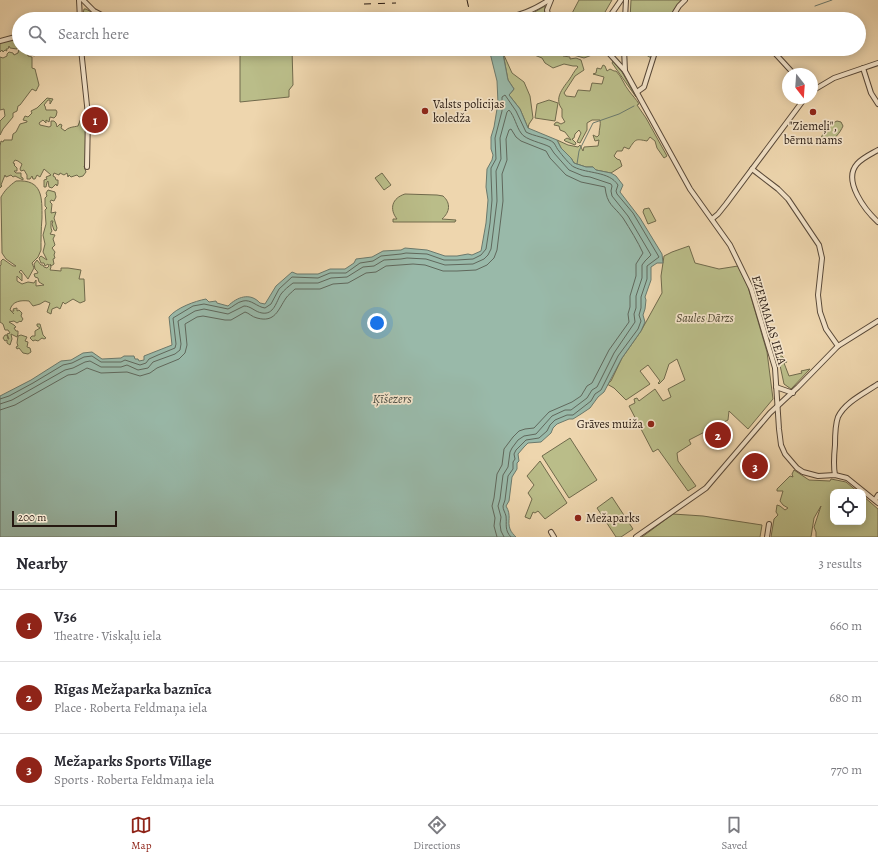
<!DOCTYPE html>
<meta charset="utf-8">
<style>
:root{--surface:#fff;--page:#f7f7f7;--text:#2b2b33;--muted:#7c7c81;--line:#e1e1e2;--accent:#8f2418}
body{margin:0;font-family:Alegreya,serif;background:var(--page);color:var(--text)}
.controls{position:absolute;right:12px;bottom:12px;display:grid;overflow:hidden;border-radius:8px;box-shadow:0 2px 10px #0003}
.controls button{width:36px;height:36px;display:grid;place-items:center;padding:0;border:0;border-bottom:1px solid var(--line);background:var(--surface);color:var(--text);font:20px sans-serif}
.compass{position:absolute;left:782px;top:68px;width:36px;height:36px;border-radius:50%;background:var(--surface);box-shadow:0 2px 10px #0003;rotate:163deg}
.scale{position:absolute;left:12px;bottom:10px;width:105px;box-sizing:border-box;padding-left:4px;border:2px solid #261810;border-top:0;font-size:11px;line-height:14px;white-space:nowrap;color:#261810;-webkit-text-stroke:3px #f4e4ca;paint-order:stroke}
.you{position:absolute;left:377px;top:323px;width:14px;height:14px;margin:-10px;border:3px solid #fff;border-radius:50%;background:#1a73e8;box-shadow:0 0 0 6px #1a73e833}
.badge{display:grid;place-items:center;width:26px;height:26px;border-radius:50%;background:var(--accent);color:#fff;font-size:13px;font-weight:700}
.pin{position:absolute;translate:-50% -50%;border:2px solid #fff;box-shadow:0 1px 4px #0006}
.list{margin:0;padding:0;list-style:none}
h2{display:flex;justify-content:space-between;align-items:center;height:52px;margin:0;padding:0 16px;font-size:17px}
h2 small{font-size:13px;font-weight:400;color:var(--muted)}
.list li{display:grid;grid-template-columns:26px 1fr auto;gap:12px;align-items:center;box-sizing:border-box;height:72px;padding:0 16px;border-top:1px solid var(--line)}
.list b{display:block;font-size:15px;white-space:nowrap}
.list p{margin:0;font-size:13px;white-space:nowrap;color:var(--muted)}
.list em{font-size:13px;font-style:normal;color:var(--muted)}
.icon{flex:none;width:22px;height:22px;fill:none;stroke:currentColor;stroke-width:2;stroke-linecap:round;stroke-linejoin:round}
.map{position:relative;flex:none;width:878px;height:537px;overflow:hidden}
.search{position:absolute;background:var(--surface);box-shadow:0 2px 10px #0003;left:12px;right:12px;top:12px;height:44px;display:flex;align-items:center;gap:10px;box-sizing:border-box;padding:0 14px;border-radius:22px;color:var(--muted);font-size:15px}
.sheet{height:268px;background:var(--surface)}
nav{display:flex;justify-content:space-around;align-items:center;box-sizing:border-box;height:56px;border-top:1px solid var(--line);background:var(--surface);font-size:11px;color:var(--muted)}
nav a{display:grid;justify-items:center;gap:2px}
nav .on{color:var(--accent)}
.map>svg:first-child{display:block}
.green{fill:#babd89;stroke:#706a4c}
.water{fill:#99b9a9;stroke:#6b796c}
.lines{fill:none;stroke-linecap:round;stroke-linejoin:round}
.shore{stroke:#60685c;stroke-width:1}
.stream{stroke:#6b796c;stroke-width:1}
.minor-casing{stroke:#584838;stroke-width:6}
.minor{stroke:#f4e4ca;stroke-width:4}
.rail{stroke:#261810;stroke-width:1;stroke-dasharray:7 7;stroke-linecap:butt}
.poi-dot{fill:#8f2418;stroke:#f4e4ca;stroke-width:1.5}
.labels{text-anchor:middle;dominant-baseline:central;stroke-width:3.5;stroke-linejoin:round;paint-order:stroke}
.poi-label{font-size:12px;fill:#261810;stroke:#f4e4ca;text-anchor:start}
.park-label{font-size:12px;font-style:italic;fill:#524a34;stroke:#f4e4ca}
.street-label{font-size:12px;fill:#261810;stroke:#f4e4ca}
.water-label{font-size:13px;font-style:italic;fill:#4e5046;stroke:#f4e4ca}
</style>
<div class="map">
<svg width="878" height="537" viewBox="0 0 878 537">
<rect width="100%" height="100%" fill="#eed6ae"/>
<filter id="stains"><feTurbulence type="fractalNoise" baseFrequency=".005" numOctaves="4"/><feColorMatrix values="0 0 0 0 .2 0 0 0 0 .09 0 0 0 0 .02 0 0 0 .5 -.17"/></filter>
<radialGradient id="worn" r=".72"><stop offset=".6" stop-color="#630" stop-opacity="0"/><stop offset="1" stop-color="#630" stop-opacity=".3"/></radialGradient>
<g class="green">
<polygon points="579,0 612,0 601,19 569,19"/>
<polygon points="631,0 683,0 675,8 668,19 630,19"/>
<polygon points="545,6 545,13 547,19 520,19 533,13"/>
<polygon points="84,9 86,9 103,19 85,19 83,14"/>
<polygon points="19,37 19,47 18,46 17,49 10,48 9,46 8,49 6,49 7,51 5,50 3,52 2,50 0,52 0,42"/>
<polygon points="19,49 38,49 36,55 34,56 27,52 28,56 32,57 32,68 35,69 39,85 36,91 32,89 20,105 18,106 17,111 13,113 13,117 3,129 0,135 0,121 5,116 4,109 0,110 0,57 3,58 7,56 7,54 9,52 13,53 14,55 18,53"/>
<polygon points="240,49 292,49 293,85 289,90 289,97 240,102"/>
<path d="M519 49H593L592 55 584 58 563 52V56L570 57V59L576 58 581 60 584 70 575 76 564 93 566 96 575 97 578 90 590 91 592 83 602 84 604 77 593 74 596 73 597 68 601 69 603 65 605 66 607 71 610 69 614 71H616C622 77 624 85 629 91 632 95 636 99 639 104L637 105 646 118 667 156 664 158 657 148 655 141 650 137 647 141C636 139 636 138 629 149L624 147 622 151H617L614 156 617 159 620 160 622 166 611 173 596 170 593 167H586L574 163 571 158 561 148 557 140 568 145 578 147 580 145 583 151 584 147 598 146 599 140 595 141 593 135 597 137 599 135C599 129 601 125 600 120H592L587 123V130L580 143 577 142 581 133 579 130 575 134 574 138 572 139 576 143 575 145 565 141 564 140 567 138 571 140 565 132 560 130 559 126 554 125 555 123 557 122 561 124 565 122 562 117V109C554 99 562 89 569 80 572 76 574 71 578 67L577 66H573L564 64 553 68 545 63 542 58Z"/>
<polygon points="637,49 655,49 651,58"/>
<polygon points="503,53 512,73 524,82 530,96 533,118 529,124 528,128 520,109 509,95 514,89 508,80"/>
<polygon points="613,61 622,72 636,97 612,63"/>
<path d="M47 98 53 99 50 104V100H48L44 105 45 106 46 110H56L57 112 56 116 54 118 50 117 49 122 46 120V123L43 120 39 123 40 125 49 127 51 126V121H54L56 123 57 127 60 124 62 125 61 128 65 131C68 127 74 127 78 126L81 118 87 117 86 165 84 166 86 172 83 176 79 177 77 175 71 177 69 175 68 177 67 173 64 175 60 173 59 175 54 173 53 176 55 177 56 180H58V184L57 186 56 184 52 188 49 187 48 181 47 182 46 187H44V180L47 179 46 177 51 175 44 169 40 177 37 175 35 179H33L32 176 30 179H27V175L24 170 21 171 20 169 22 164 18 161 15 160 13 163 15 164 14 165 17 168V171H14L16 173H21V177L23 178V180L15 176 13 177 11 175 6 177 5 175 1 185 2 186 0 188V146L1 141 3 142 4 140H12L13 134 16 132 20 124 27 122V121L23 120 25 116 28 117 32 113 31 111 37 108Z"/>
<polygon points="549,100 558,103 555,121 535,118 537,104"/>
<path d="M837 121 841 122 843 126C840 133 834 140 827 143L823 142 821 138C824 131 830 124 837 121Z"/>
<polygon points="382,173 391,185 384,190 375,178"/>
<path d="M16 181C43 179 42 198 42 218 41 229 41 240 41 250L38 257 32 263 34 268 28 279 21 270 19 272 22 274V281L17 276V281L22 284 28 282 34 283 36 280V286L44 285 39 282 38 278 35 277 34 274 38 273 37 271 35 269 34 264 37 260 41 265H43L44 267 47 268 49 266 48 264 45 266 44 263H41L39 258 41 256 47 260 43 252 45 244 43 235 46 224 45 210 47 208 45 206V198L47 196 46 193 48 190 55 192 56 197 54 201 51 200 50 202 52 204 51 213 56 212 54 218 57 228 56 231 54 230 52 224 53 221H51V228L52 231 50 234 55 235 53 239 55 245 52 248 55 252 54 255 55 258 53 259 54 264 51 266 50 264 51 267 50 270 61 271V268H68L81 270 79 279H84L85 301 80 303 73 299 65 304 63 302 60 309 57 307 52 309 51 314 47 312 50 303 45 301 40 304 33 306 29 301C21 300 12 301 10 310L14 314 11 311H14L13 309 17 308V311L19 310 22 313 21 316 23 319 21 322 20 321 17 323 14 321 9 322 14 325 16 327 14 328 16 331H18V334L17 337 11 334 12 339 10 345 7 343V340L5 341 3 338 5 335H7L8 339H9L7 334 10 333 8 330H5L3 324 0 322V266L1 265V261L3 259 13 266H16L6 259 2 253 1 197C5 190 9 186 16 181Z"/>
<path d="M405 194 437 195 443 196C451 203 450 212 442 219L456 220 455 222H393V219H397C389 209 392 198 405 194Z"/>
<polygon points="649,208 656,221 648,224 643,212 644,209"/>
<polygon points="689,246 695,263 719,269 738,266 748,287 767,352 773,399 748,429 729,411 728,420 689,440 691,444 677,453 678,461 696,486 688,491 658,449 653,452 629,406 635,403 634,399 637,398 639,401 655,389 663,401 671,397 668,389 685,380 677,359 669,364 664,379 659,384 658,383 660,381 648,365 640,371 650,384 626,400 614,388 607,384 611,381 622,358 641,331 662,293 661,276 664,256 672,252"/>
<polygon points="37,324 40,324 43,335 46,338 44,339 42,338 38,341 35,340 33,341 30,338 32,336 35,336 35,331 40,328 37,326"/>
<polygon points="21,335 27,337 25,341 28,342 27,347 30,348 31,352 28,354 23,353 19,348 17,349 16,347 18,346 17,343 18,336"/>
<polygon points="778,356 782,356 787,362 784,363 789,376 802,373 801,371 810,369 791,389 784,384"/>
<polygon points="570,438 597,480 569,498 542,456"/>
<polygon points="540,461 567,503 545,519 538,511 535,513 533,512 530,519 525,517 532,499 528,493 534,485 527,476"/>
<polygon points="794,470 809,480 830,481 831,479 846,482 858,492 833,492 833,522 863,522 863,496 878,509 878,537 816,537 816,532 814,527 821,506 814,518 811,537 771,537 774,519 778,515 776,512 777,505 780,506 785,510 788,508 783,505 780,501 783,491 777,491 777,489 790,476 793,477 792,474"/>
<polygon points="612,497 633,529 621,537 616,537 597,508"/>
<polygon points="673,514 703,516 762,525 760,537 642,537"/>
</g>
<path class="water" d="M489 49H502L508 80 514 89 509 95 520 109 528 128 557 140 561 148 571 158 574 163 586 167H593L596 170 611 173 616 176 623 185 620 192 640 218 662 254 663 263H657L651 267V280L645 297 646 300 645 309 643 315 645 322 641 331 622 358 604 392 598 397 590 408 581 414 573 419H569L557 424 553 428 551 433 541 442 528 443 524 447 518 454 519 461 517 463V469L512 477 509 501 506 506C512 516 507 521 510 529 511 532 514 535 516 537H0V396L31 380 61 361 71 360 83 353 92 352 102 359 121 358 124 356H134L135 359H138L139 361 144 360V356L172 345 169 317C176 308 195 301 206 299L209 302 216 301 217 303 228 306C237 297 250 292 260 303L265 304 276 286 292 272 297 274H318L330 269H345L354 263 356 259 372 257 383 251 401 250 405 248 427 250 445 256H457L468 254 472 255 481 251 486 223 488 200 486 187 487 169 492 160 493 155 491 149V137L494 127 498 103 497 81Z"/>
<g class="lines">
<g class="shore">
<path d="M0 399 9 396 33 383 63 365 72 363 84 357 92 356 101 362H121L125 360 140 365 146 363 149 359 158 355 175 348 176 344 173 318 193 306 204 304 228 309C233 307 237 302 243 301 251 299 257 307 265 308L271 304 279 289 292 277 318 278 330 273H346L360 263 373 261 381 256 401 254 406 253 427 254 444 260H457L473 259 481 255 486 249 490 223 492 200 491 174V168L496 159 495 138 502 111V97L505 95 516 111 526 132C533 136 549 138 554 143 556 146 557 149 559 151 561 154 571 166 574 167 588 174 609 171 618 185L616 191 617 194 633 213 659 257 647 266V279L641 297V308L639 315 641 321 638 329 618 356 601 390 595 394 591 401 573 415H567L555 420 550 425 547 431 539 438 526 440 516 450 514 454 515 459 513 462V469L508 476 505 500 503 506C503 510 505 512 506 516 507 524 504 530 511 537"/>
<path d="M0 404 12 400 65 370 73 368 85 362 90 361 101 367H121L127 365 138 370 148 368 153 362 175 354 180 350 181 344 178 321 195 311 204 309 228 314 244 306C251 306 255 312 262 313 274 315 276 302 281 294 284 290 289 286 293 283H318L331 278 347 277 363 267 374 266 384 260 401 259 407 258 426 259 445 265 473 264 484 259 488 255 491 249 497 201 496 171 501 159 500 138 507 112 509 110C515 117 516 126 521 133 525 140 543 143 550 147L554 153 569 170 583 176 590 177 611 184 612 186 611 191 612 196 628 216 651 255 645 261 642 265V278L636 296V308L634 314 635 322 614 353 597 387 592 390 587 398 571 410H565L552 416 536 434 524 436 518 440 512 448 510 452 508 467 503 475 500 499 498 506 501 517 500 524 501 531 504 537"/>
<path d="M0 410 15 405 68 375 76 374 87 368 101 373 127 372 140 376 150 373 157 368 179 359 185 353 187 345 185 324 197 317 203 316 225 320H231L245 312C249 313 252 317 257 318 275 323 278 310 286 298 288 295 292 292 295 289H320L333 284 348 283 366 273 376 272 386 266 413 264 425 265 443 271H457L476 270 487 265 494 258 497 250 503 201 502 174 507 160 506 139 509 130 511 129 516 137 521 141 546 151 550 158 566 175 581 182 605 187C607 205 613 205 623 218 630 229 638 242 643 253L636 264V276L630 296V307L628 314 629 322 609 350 592 383 587 386 581 396 572 402 549 412 534 428 525 429 519 431 513 437 504 449 502 465 497 474 494 498 492 506 495 518 494 526 497 537"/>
</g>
<g class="stream">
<polyline points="815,6 832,0"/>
<polyline points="577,164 579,151 593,123 619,114 634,106"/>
</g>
<defs>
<g id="minor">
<polyline points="79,0 80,19"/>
<polyline points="83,0 94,11 109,19"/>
<path d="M501 19C521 15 532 11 549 0"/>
<polyline points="549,19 547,10 551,0"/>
<polyline points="608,19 621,0"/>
<polyline points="625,19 626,0"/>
<polyline points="671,19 679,6 685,0"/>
<polyline points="0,41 19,36"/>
<polyline points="81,49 88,115 87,167"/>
<polyline points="605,49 625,71 690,189 730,245 751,288 775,368 779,429 781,445 785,454 797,468 803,472 818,476 835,475 847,478 878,503"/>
<polyline points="624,49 625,71"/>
<polyline points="771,49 794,74"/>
<polyline points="724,52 731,49"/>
<polyline points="863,68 871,93 878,104"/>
<polyline points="812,91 834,78 878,63"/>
<polyline points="637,92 644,87 656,49"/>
<path d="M878 150C871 154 862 158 857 164 842 181 866 211 878 222"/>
<polyline points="752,169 778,189 788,199 819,245 822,258 818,295 820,312 826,329 838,346"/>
<polyline points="712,219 718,214 726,204 805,98"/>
<polyline points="776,387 793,393"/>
<path d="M835 475C833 465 834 455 835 445 835 436 835 425 838 417 845 402 865 393 878 384"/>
<polyline points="875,500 878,495"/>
<polyline points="551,532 554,537"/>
<polyline points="636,537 706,488 770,413 798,387 838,346 878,321"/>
<polyline points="767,537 769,524"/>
</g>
</defs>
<use href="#minor" class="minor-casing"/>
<use href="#minor" class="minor"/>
<g class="rail">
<polyline points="467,0 469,9"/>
<polyline points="364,4 396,3"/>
</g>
</g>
<g class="poi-dot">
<circle cx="425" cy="111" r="4"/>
<circle cx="813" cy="112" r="4"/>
<circle cx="651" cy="424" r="4"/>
<circle cx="578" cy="518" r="4"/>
</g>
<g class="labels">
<g class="poi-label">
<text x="433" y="104">Valsts policijas<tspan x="433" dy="14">koledža</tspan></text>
<text x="813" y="126" text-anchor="middle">"Ziemeļi",<tspan x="813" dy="14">bērnu nams</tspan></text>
<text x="643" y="424" text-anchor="end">Grāves muiža</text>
<text x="586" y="518">Mežaparks</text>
</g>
<g class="park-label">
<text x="705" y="318">Saules Dārzs</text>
</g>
<g class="street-label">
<text transform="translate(769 320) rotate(73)">EZERMALAS IELA</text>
</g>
<g class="water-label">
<text x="392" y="398">Ķīšezers</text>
</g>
</g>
<rect width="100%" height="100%" filter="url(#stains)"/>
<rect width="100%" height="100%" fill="url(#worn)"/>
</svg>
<div class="controls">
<button><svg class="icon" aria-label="locate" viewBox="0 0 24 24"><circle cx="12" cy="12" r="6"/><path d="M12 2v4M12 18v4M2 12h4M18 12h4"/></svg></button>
</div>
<svg class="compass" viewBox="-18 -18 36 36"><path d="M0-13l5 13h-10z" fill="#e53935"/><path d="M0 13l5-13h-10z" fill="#7c7c81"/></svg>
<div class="scale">200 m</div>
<div class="you"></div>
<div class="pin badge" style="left:95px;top:120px">1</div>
<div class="pin badge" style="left:718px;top:435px">2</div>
<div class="pin badge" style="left:755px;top:466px">3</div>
<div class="search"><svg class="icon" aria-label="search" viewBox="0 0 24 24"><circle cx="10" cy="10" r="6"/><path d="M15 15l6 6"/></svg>Search here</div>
</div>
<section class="sheet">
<h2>Nearby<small>3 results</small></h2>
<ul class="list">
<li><span class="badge">1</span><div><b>V36</b><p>Theatre · Viskaļu iela</p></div><em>660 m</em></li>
<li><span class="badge">2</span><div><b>Rīgas Mežaparka baznīca</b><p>Place · Roberta Feldmaņa iela</p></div><em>680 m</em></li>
<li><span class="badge">3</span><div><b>Mežaparks Sports Village</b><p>Sports · Roberta Feldmaņa iela</p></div><em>770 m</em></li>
</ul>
</section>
<nav>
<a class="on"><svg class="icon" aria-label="map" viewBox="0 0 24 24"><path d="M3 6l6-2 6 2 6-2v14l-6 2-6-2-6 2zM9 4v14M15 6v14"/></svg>Map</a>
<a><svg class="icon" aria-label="directions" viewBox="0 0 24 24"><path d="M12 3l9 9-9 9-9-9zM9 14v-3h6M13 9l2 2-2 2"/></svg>Directions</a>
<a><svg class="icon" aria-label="saved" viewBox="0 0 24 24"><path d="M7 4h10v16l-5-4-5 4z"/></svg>Saved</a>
</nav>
